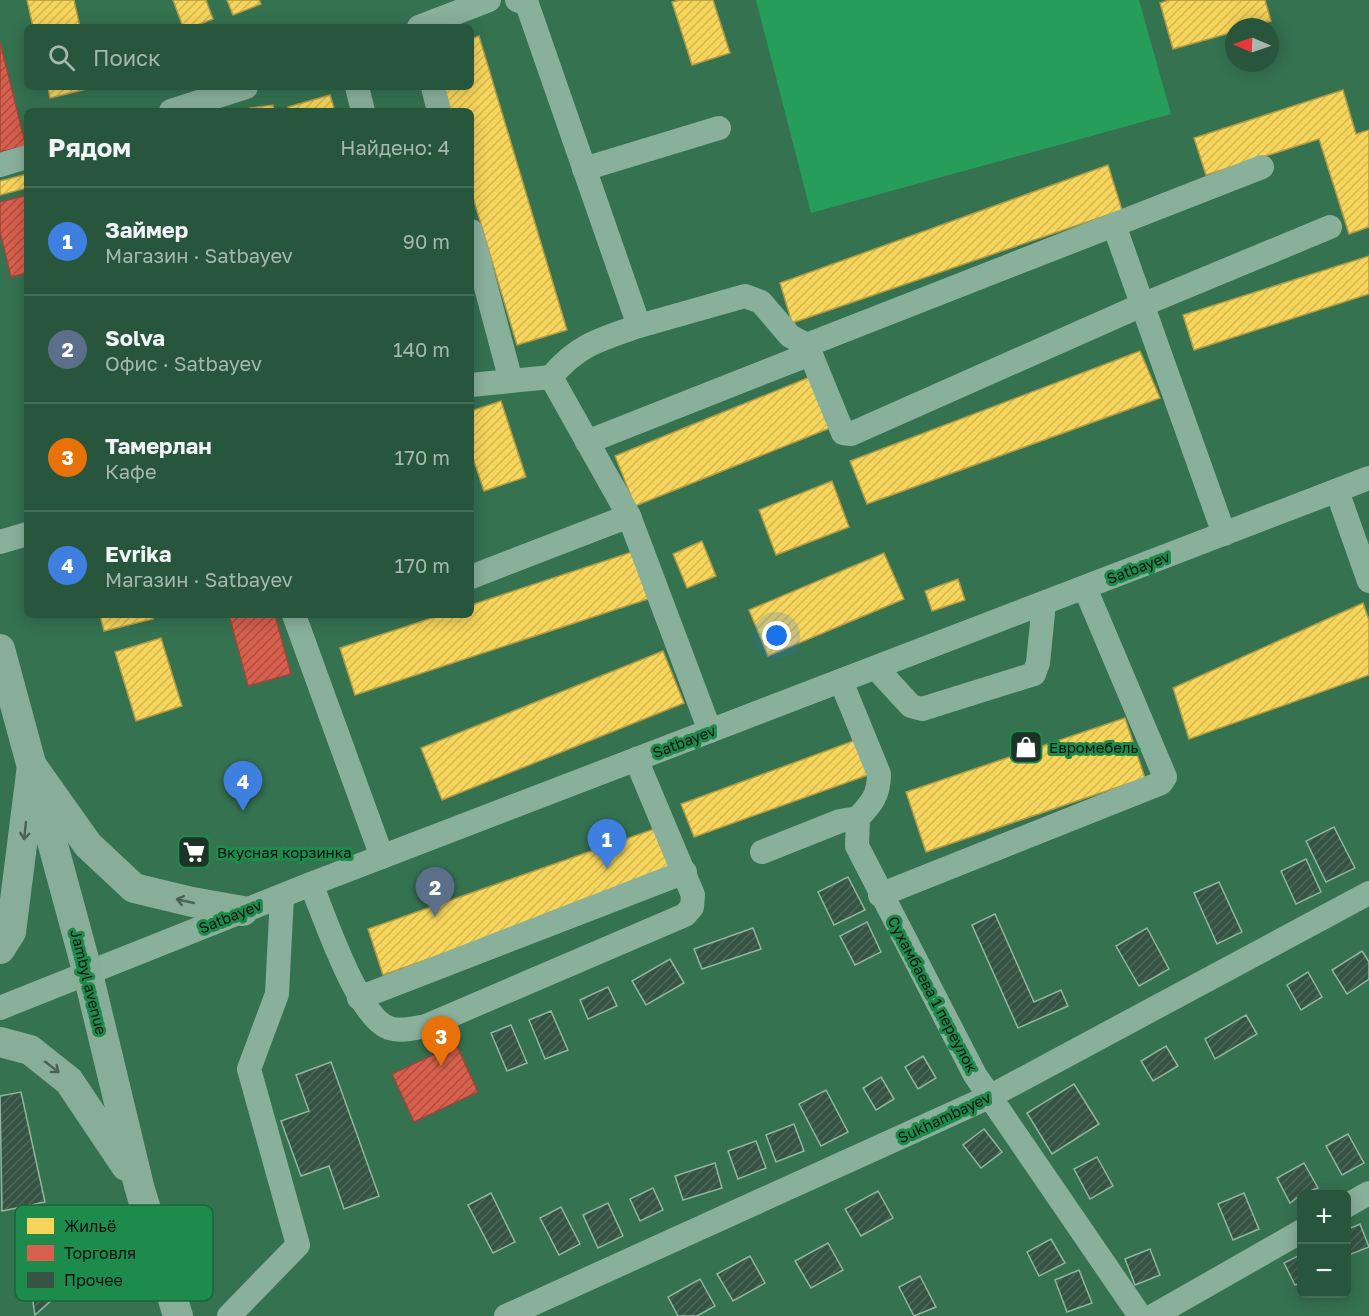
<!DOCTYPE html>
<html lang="ru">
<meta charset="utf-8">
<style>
:root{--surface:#28563c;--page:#345f47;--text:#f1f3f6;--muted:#a5b7af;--line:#446c56;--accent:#e69b98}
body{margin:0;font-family:"Golos Text",sans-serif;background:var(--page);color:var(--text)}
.controls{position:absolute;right:18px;bottom:18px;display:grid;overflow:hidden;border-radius:9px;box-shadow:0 3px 15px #0003}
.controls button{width:54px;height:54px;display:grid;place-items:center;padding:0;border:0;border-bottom:2px solid var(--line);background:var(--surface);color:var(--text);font:30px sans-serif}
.compass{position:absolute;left:1225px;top:18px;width:54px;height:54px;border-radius:50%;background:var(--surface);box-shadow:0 3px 15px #0003;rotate:272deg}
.you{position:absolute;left:777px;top:636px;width:21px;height:21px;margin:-15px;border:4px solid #fff;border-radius:50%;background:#1a73e8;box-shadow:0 0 0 9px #1a73e833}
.badge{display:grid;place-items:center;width:39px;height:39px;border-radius:50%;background:var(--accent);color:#fff;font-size:20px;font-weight:700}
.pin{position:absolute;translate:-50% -50px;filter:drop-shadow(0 2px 3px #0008)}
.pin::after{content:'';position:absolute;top:32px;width:21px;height:18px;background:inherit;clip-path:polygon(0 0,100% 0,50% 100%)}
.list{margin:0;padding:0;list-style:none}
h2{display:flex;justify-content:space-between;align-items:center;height:78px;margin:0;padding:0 24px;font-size:26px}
h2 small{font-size:20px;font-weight:400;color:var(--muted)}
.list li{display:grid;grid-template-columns:39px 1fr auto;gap:18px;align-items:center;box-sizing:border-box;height:108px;padding:0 24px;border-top:2px solid var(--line)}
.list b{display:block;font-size:22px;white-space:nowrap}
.list p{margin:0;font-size:20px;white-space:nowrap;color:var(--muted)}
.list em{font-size:20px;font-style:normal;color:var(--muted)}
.icon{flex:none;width:33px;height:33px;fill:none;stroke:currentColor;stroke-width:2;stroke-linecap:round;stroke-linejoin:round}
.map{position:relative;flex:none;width:1369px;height:1316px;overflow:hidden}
.search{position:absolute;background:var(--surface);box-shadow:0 3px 15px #0003;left:24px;top:24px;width:450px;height:66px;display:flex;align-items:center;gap:15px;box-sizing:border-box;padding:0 21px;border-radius:9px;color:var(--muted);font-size:22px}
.panel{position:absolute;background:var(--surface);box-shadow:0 3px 15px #0003;left:24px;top:108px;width:450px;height:510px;border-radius:9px}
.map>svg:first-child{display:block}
.pitch{fill:#279d5a}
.homes{fill:url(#homes-hatch);stroke:#b19a46;stroke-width:1.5}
.shops{fill:url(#shops-hatch);stroke:#9b483b;stroke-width:1.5}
.building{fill:url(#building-hatch);stroke:#90b5a0;stroke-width:1.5}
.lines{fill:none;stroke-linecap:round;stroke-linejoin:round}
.minor{stroke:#89b09b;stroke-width:24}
.major{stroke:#88ae98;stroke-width:30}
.oneway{stroke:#4c6054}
.labels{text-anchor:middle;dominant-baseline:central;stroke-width:6;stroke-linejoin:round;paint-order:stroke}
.street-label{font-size:15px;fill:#111;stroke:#1c8b4c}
.poi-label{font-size:15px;fill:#111;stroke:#1c8b4c;text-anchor:start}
.key{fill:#1c8b4c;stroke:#19663a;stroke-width:1.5}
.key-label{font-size:16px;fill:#111}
</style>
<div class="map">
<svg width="1369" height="1316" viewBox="0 0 1369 1316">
<defs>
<pattern id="homes-hatch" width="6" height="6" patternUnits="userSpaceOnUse" patternTransform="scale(1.5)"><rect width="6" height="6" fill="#f6d55c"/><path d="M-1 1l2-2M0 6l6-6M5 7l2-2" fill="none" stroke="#d2b64f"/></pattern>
<pattern id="shops-hatch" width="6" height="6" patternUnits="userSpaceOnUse" patternTransform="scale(1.5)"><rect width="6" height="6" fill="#d6604d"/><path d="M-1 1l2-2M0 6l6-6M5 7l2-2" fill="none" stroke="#ac4e3f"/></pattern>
<pattern id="building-hatch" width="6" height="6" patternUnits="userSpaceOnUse" patternTransform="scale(1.5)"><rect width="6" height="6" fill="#365443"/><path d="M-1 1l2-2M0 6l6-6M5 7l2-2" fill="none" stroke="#50685a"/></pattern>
</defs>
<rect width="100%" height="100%" fill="#357250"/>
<polygon class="pitch" points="756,0 1139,0 1171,114 811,213"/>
<g class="homes">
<polygon points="27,0 74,0 80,27 33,27"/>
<polygon points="173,0 206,0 213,19 192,27 183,27"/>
<polygon points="227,0 259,0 261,4 233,15"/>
<polygon points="680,0 713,0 730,53 692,65 672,2"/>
<polygon points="1169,0 1265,0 1271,21 1251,27 1234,27 1234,32 1173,49 1160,3"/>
<polygon points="479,36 567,330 517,345 471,191 471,111 447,111 440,87 471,87 471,39"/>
<polygon points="48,87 95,87 50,98"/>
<polygon points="1343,90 1356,134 1369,130 1369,227 1349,234 1319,139 1206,175 1194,138"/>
<polygon points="330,95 335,111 290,111 288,107"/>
<polygon points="273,105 274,111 250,111 250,108"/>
<polygon points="1108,165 1122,210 792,323 780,283"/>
<polygon points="27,174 27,188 0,195 0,181"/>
<polygon points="1369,256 1369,294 1194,350 1183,315"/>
<polygon points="1140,351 1160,398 867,504 850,461"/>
<polygon points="810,377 830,428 635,506 615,456"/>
<polygon points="501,401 526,477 484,491 471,452 471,411"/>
<polygon points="832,481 849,527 776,555 759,510"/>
<polygon points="702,541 716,576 687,588 673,554"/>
<polygon points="632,552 648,599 355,695 340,648 441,615 471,615 471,605"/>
<polygon points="884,553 904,599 768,656 749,610"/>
<polygon points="958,579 965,600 932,611 925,591"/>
<polygon points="1363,603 1369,620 1369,675 1189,739 1173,688"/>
<polygon points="100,615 152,615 153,619 104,631"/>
<polygon points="161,638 182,706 136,721 115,652"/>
<polygon points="663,651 684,703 442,800 421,748"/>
<polygon points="1125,718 1145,778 926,852 906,792"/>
<polygon points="856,740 868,775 694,837 681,804"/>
<polygon points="660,827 676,872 383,975 368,929"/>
</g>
<g class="shops">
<polygon points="0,42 26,146 0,152"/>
<polygon points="27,195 27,273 11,277 0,232 0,202"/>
<polygon points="229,615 275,615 291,674 248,686"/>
<polygon points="456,1044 478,1092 414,1122 392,1074"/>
</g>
<g class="building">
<polygon points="1334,827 1355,868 1326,882 1306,841"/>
<polygon points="1306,859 1321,892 1296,904 1281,871"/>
<polygon points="848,877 865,910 834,925 818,892"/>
<polygon points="1219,882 1242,932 1217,944 1194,893"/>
<polygon points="995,914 1034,1002 1061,990 1068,1006 1018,1028 972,925"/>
<polygon points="867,922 881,952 855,965 840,936"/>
<polygon points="753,928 761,949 702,969 694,949"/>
<polygon points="1147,928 1169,969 1139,986 1116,946"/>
<polygon points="1362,951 1369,962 1369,979 1347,994 1332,970"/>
<polygon points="670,959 684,983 646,1005 632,981"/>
<polygon points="1308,972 1322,997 1301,1010 1287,985"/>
<polygon points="608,987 617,1006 588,1019 580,1000"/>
<polygon points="551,1011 568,1050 545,1059 529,1020"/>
<polygon points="1246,1015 1257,1034 1215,1059 1205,1039"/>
<polygon points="511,1025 527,1063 507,1071 491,1033"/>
<polygon points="1166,1046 1178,1066 1153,1081 1141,1061"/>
<polygon points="923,1056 936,1078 918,1089 905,1067"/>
<polygon points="331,1062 379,1196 344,1209 329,1166 301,1176 281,1121 309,1111 296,1075"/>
<polygon points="881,1077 894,1099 876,1110 863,1088"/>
<polygon points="1074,1084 1099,1124 1052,1154 1027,1113"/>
<polygon points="826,1090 848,1132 821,1146 799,1104"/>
<polygon points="21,1092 45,1202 2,1211 0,1096"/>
<polygon points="794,1124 804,1151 776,1162 766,1135"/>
<polygon points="984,1129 1002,1152 981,1168 963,1145"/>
<polygon points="1348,1134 1364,1163 1342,1175 1326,1146"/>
<polygon points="756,1141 766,1168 738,1179 728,1151"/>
<polygon points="1097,1157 1113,1186 1090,1199 1074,1169"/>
<polygon points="715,1163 722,1188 683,1200 675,1176"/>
<polygon points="1304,1163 1318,1188 1302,1194 1290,1203 1277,1178"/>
<polygon points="653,1188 663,1210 640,1221 630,1199"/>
<polygon points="878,1191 893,1218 861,1236 845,1209"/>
<polygon points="491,1193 515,1242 493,1253 468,1205"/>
<polygon points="1244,1193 1259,1229 1233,1240 1218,1204"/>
<polygon points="608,1203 623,1236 598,1248 583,1215"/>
<polygon points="561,1207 580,1244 559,1255 540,1218"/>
<polygon points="1360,1224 1369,1247 1346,1256 1346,1230"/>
<polygon points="1051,1239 1065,1263 1039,1276 1027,1252"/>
<polygon points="828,1243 843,1270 811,1288 795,1261"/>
<polygon points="61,1248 73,1281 35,1315 26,1258"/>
<polygon points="1150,1249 1160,1275 1135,1285 1125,1259"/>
<polygon points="1302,1254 1302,1282 1295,1285 1284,1263"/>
<polygon points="750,1256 765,1283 733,1301 717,1274"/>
<polygon points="1079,1270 1092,1303 1067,1312 1055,1280"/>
<polygon points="920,1276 936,1307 914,1316 899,1287"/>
<polygon points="700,1279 715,1306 697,1316 678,1316 668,1297"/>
</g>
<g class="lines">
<g class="minor">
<polyline points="517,0 527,4 639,326 745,296 761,302 790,336 807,345 1262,167"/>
<polyline points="419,27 489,0"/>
<polyline points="357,87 363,111"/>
<polyline points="433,87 439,111"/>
<polyline points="171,111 246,87"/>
<polyline points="0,165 27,157"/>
<polyline points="584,169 719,128"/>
<polyline points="1114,225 1224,534"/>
<polyline points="471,231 511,381"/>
<path d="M639 326C601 339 577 345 551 377L629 516 710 731"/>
<polyline points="807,345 843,433 851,434 1142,305 1330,227"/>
<polyline points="471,385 551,377"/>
<polyline points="587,442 810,354"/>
<polyline points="1337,491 1369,581"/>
<polyline points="0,542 27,534"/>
<polyline points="471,577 629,516"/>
<polyline points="294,615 382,857"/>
<polyline points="876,668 911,706 922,709 1034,674 1038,663 1044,603"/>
<path d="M841 681 879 774C879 795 872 803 858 818L857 846 975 1075 1140 1316"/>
<polyline points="762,852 840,821 858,818"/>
<path d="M311 884C324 915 358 1018 389 1028 400 1032 415 1028 426 1026L685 915 692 907 693 895 636 759"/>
<polyline points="880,895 1161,783 1165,777 1085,588"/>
<polyline points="359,998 685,872"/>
<polyline points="0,1008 311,884 1369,478"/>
<polyline points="1346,1206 1369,1193"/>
<polyline points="229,1316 298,1245 249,1069 277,994 282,896"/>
<polyline points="506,1316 989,1097 1369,893"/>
<polyline points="1153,1316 1302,1231"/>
</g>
<g class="major">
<polyline points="0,649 88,974 139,1186 178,1316"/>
<polyline points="0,949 11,932 32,766 88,845 134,888 192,902 243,911"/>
<polyline points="0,1042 30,1050 69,1081 126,1166"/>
</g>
</g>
<defs><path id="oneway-shaft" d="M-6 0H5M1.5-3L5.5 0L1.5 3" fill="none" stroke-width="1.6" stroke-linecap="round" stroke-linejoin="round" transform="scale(1.5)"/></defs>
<g class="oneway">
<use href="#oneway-shaft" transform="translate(25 831) rotate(96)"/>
<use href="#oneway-shaft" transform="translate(185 901) rotate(-167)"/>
<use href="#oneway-shaft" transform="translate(52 1067) rotate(38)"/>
</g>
<defs>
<symbol id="shop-square" viewBox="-11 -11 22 22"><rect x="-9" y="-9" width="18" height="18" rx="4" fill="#1e3327" stroke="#1c8b4c"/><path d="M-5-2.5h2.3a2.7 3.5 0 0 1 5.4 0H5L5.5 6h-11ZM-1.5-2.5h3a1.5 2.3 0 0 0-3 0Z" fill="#fff"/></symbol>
<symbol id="supermarket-square" viewBox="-11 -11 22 22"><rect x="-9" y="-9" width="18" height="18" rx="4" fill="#1e3327" stroke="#1c8b4c"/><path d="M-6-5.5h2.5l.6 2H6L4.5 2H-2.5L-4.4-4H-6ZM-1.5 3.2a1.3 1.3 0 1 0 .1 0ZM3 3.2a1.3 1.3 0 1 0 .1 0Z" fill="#fff"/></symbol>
</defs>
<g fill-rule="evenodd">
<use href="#shop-square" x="1007" y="728" width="38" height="38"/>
<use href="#supermarket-square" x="175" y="833" width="38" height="38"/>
</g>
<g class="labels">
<g class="street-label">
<text transform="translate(1138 567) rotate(-21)">Satbayev</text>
<text transform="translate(684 741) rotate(-21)">Satbayev</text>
<text transform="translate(230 916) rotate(-22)">Satbayev</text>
<text transform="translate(89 982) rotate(76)">Jambyl avenue</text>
<text transform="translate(933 994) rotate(62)">Сухамбаева 1 переулок</text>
<text transform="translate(944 1117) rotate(-25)">Sukhambayev</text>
</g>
<g class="poi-label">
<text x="1049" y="747">Евромебель</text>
<text x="217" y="852">Вкусная корзинка</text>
</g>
</g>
<rect x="15" y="1205" width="198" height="96" rx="9" class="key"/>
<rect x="27" y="1218" width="27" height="16" fill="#f6d55c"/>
<rect x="27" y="1245" width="27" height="16" fill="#d6604d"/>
<rect x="27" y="1272" width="27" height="16" fill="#365443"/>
<g class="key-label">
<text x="64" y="1232">Жильё</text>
<text x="64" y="1259">Торговля</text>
<text x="64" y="1286">Прочее</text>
</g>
</svg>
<div class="controls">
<button>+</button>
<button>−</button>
</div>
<svg class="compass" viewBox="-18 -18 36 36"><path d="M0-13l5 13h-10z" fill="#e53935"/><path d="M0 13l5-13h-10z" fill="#a5b7af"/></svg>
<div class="you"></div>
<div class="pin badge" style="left:607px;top:869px;background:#3f7fe0">1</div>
<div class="pin badge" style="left:435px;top:917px;background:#5c6f8a">2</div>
<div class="pin badge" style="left:441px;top:1066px;background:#e8710a">3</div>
<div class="pin badge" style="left:243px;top:811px;background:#3f7fe0">4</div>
<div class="search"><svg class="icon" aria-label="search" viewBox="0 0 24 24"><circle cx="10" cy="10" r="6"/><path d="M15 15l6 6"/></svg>Поиск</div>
<section class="panel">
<h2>Рядом<small>Найдено: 4</small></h2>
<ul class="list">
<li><span class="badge" style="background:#3f7fe0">1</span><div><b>Займер</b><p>Магазин · Satbayev</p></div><em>90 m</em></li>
<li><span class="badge" style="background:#5c6f8a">2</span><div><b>Solva</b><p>Офис · Satbayev</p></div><em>140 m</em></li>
<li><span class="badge" style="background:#e8710a">3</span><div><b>Тамерлан</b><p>Кафе</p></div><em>170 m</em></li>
<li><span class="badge" style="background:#3f7fe0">4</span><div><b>Evrika</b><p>Магазин · Satbayev</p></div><em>170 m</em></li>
</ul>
</section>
</div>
